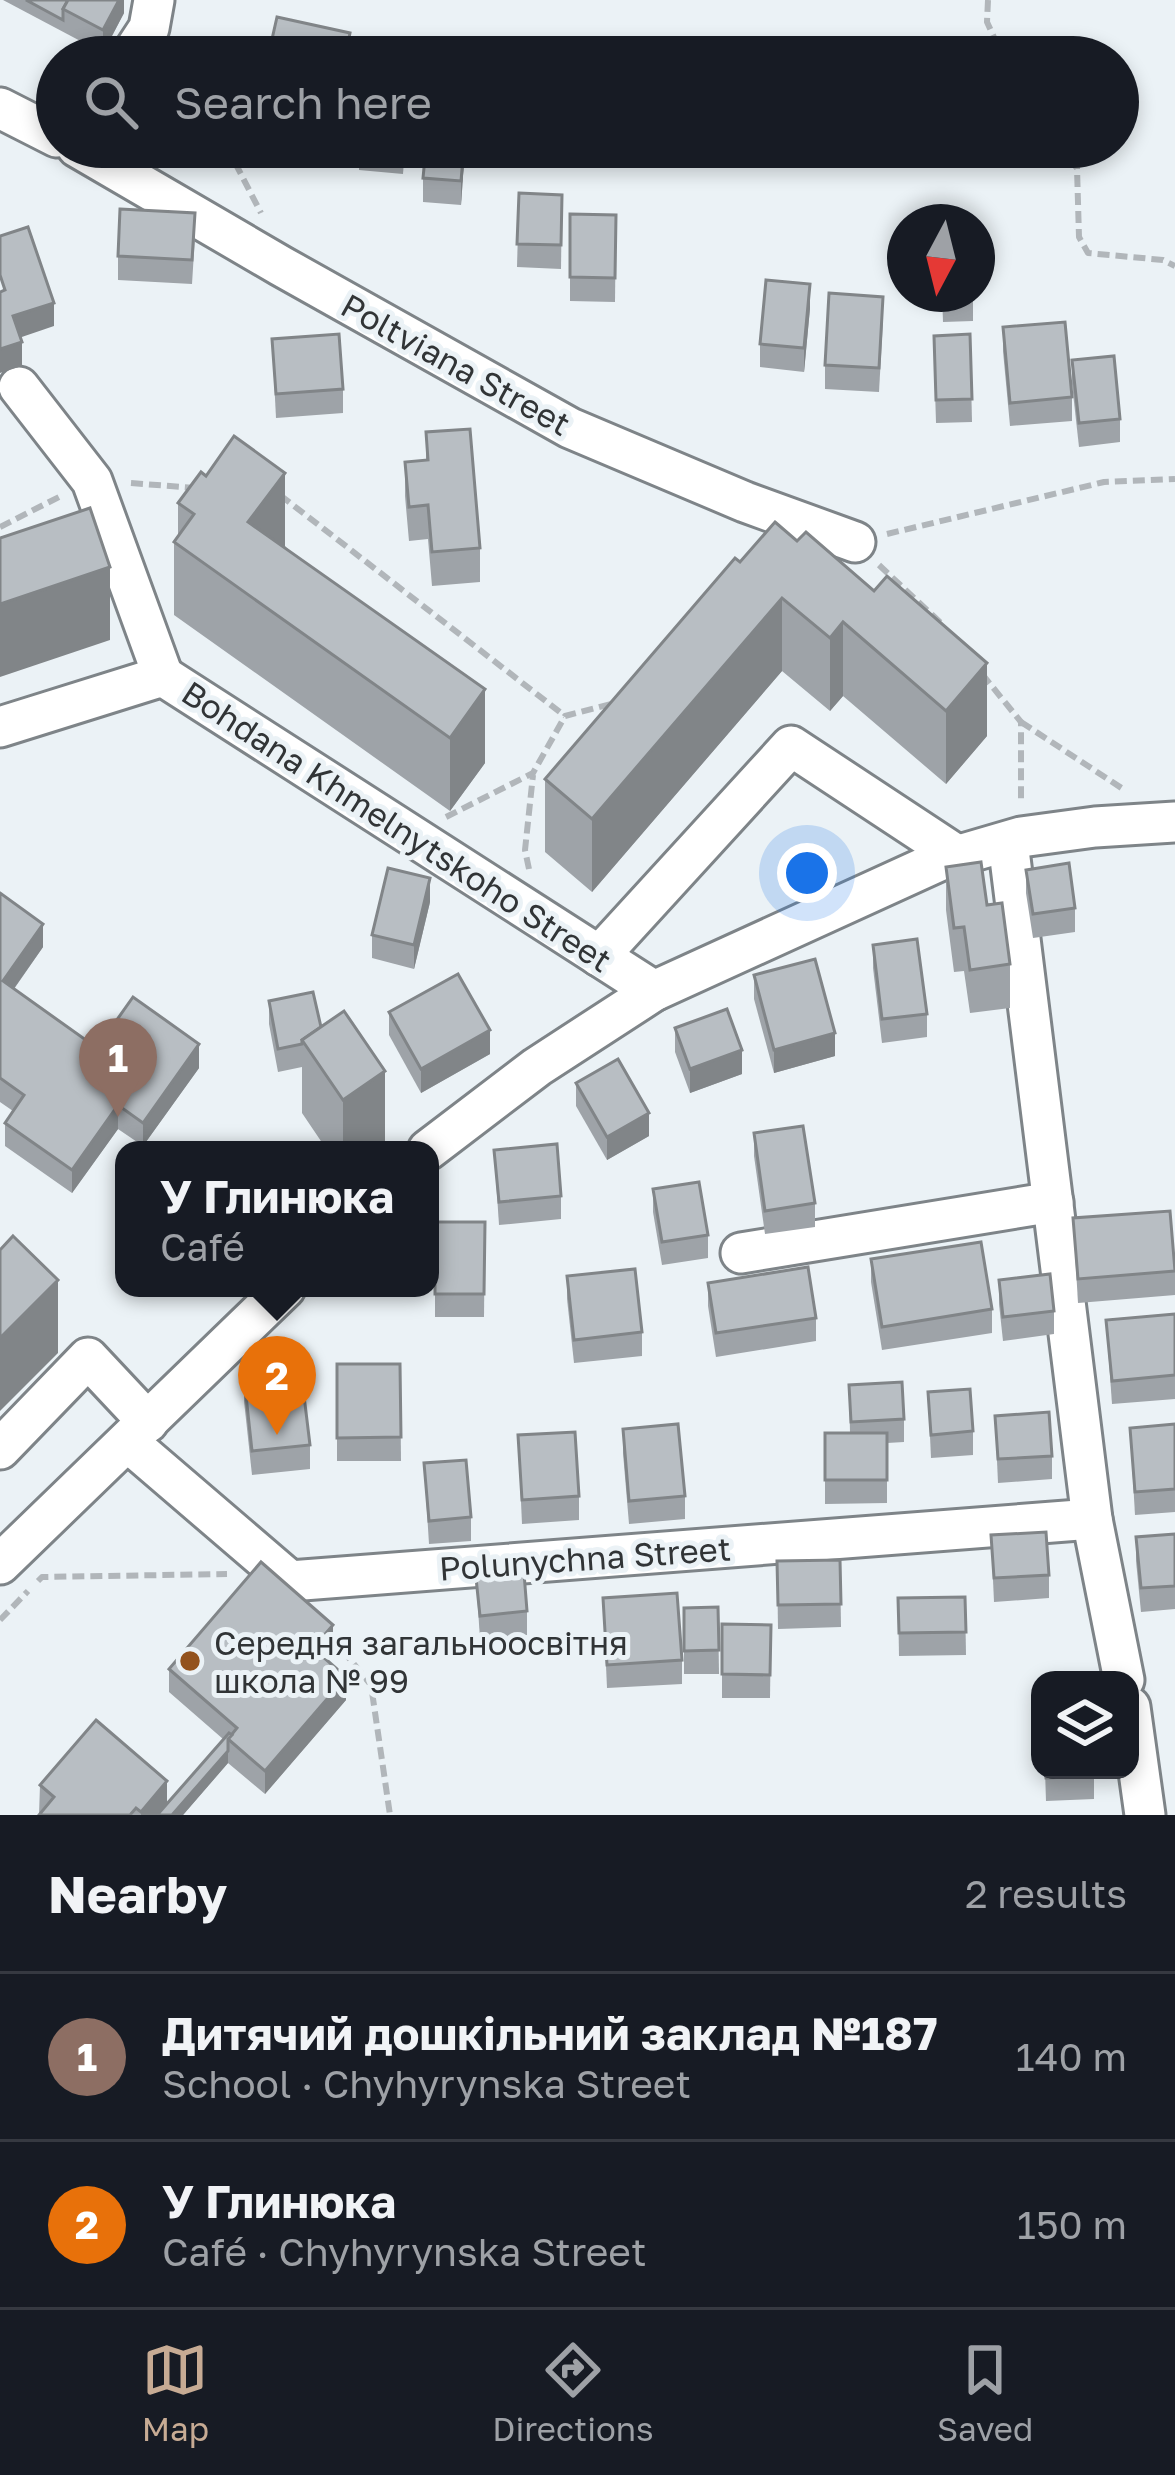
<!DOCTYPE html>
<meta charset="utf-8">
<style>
:root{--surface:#171b24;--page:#20242c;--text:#f1f3f6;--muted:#9ea1a6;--line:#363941;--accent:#c7ab94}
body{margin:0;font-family:"Golos Text",sans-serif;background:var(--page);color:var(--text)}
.controls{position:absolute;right:36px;bottom:36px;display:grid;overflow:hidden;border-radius:24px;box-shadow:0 6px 18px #0003}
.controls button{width:108px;height:108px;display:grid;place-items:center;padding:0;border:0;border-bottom:3px solid var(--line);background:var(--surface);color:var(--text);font:60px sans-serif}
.compass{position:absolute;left:887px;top:204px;width:108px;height:108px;border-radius:50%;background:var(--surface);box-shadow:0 6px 18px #0003;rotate:187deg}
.you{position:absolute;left:807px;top:873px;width:42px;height:42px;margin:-30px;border:9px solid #fff;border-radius:50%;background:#1a73e8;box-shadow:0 0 0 18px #1a73e833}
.badge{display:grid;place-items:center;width:78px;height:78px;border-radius:50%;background:var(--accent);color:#fff;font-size:39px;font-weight:700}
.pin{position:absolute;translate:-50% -99px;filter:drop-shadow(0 3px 6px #0008)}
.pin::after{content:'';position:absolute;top:63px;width:42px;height:36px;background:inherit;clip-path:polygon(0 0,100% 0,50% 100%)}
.popup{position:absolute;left:115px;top:1141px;width:324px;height:156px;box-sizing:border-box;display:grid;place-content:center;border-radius:24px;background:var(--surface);filter:drop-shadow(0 3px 9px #0005);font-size:39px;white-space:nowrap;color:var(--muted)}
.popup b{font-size:45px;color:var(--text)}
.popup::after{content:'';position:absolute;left:50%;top:100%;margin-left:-24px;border:24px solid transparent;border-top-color:var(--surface)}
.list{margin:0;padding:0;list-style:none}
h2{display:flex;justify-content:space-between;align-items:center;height:156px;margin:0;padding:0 48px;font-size:51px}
h2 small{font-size:39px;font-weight:400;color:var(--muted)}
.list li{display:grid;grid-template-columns:78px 1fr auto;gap:36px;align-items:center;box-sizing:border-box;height:168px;padding:0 48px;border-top:3px solid var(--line)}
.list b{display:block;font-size:45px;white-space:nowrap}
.list p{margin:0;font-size:39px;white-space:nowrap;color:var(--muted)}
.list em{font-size:39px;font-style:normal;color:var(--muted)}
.icon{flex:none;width:66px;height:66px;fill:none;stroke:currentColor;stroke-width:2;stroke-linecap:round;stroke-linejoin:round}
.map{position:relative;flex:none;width:1175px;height:1815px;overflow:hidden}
.search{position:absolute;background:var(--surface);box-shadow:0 6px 18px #0003;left:36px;right:36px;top:36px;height:132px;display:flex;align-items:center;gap:30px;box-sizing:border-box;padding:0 42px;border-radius:66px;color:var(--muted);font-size:45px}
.sheet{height:492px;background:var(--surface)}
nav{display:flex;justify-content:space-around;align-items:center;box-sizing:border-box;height:168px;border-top:3px solid var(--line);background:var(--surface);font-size:33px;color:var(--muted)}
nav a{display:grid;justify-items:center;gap:6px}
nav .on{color:var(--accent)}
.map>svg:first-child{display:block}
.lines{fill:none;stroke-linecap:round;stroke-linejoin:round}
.minor-casing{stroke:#7e8488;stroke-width:45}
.path{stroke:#b1b6ba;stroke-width:6;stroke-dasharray:12 6;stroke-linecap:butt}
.minor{stroke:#fff;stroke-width:39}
.wall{fill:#9ea3a8}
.shaded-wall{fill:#818588}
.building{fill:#b8bec3;stroke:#818588;stroke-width:3}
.poi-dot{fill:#93521d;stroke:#ebf2f6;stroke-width:4.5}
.labels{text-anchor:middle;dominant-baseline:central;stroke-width:10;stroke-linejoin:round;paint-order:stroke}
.street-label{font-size:33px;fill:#313436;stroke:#ebf2f6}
.poi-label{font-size:33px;fill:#313436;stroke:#ebf2f6;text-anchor:start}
</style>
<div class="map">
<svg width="1175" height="1815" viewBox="0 0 1175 1815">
<rect width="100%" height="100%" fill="#ebf2f6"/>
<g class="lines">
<defs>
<g id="minor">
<polyline points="130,57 149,28 154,0"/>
<polyline points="0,108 57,137"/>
<polyline points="77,147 281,266 570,428 745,502 855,542"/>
<polyline points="19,387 92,481 163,676"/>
<polyline points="0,727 163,676 654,991"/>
<polyline points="1008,842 1092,1519 1124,1680"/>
<polyline points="599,956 791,746 958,856"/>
<polyline points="428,1150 537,1067 654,991 939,861 1021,837 1095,827 1175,822"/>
<polyline points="741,1253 1053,1202"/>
<polyline points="128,1442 290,1581 1092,1519"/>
<polyline points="0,1449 88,1358 148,1422"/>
<polyline points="0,1564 285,1288"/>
<polyline points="1130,1707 1145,1815"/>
</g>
</defs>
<use href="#minor" class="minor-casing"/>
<g class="path">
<polyline points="988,0 987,22 1003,57"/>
<polyline points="227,147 261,213"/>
<polyline points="1057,147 1077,168 1079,237 1088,253 1163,260 1175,266"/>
<polyline points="131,483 195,488"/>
<polyline points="280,495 565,716"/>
<polyline points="0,527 61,496"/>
<polyline points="887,534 1104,482 1175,479"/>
<polyline points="879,565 944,626"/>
<polyline points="982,674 1021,722 1021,803"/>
<polyline points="1021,722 1123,789"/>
<polyline points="446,817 533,773 565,716 615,703"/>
<polyline points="529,869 525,850 533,775"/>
<polyline points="38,1581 42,1577 227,1574"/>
<polyline points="0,1620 28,1591"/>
<polyline points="331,1636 371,1685 390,1815"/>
</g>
<use href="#minor" class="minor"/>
</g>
<g class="wall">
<polygon points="3,0 124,0 124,13 103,53"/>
<polygon points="359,147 405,147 403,174 359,170"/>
<polygon points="465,147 461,205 423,202 423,178"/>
<polygon points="519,193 562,195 561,269 517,267"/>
<polygon points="570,214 616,215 615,302 570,301"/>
<polygon points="195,237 192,284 118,280 118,256"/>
<polygon points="942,294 973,294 973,321 943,322"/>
<polygon points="810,308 804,372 760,367 760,344"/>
<polygon points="883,320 879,392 825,389 825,365"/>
<polygon points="1003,327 1072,397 1072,421 1010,426 1003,351"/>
<polygon points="970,334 972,422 936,423 934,359"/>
<polygon points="272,339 343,389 343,413 276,418"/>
<polygon points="1072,360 1120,419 1120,442 1079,447 1072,384"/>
<polygon points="426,432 480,548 480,582 432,586 428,539 409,541 405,496 405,462 426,461"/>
<polygon points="178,503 285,546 485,763 450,811 174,615 174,542 178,536"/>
<polygon points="775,522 987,736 946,784 843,696 830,711 782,671 592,892 545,852 545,779"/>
<polygon points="946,867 987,905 1010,964 1010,1008 970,1013 964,971 954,972 946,910"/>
<polygon points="1026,870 1075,908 1075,932 1033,938 1026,893"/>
<polygon points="0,893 43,947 14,989 97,1048 199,1068 143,1146 118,1129 72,1193 5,1146 5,1123 13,1111 0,1102"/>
<polygon points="430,902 414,969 372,958 372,935"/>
<polygon points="873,945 927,1014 927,1037 882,1043 873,968"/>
<polygon points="754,975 835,1056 774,1073 754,999"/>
<polygon points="269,1001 321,1027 385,1144 377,1150 327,1150 302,1113 302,1067 278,1072 269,1024"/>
<polygon points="389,1012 490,1054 421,1093 389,1035"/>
<polygon points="675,1028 742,1074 690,1093 675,1052"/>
<polygon points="576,1083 649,1136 607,1160 576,1106"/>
<polygon points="754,1133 815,1203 815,1227 765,1234 754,1156"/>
<polygon points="494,1150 561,1196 561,1219 499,1225"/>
<polygon points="653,1189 708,1235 708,1258 662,1265 653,1212"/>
<polygon points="1073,1218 1175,1270 1175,1295 1078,1303"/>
<polygon points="435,1222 485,1222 484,1317 435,1317"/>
<polygon points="871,1259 992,1309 992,1333 882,1350 871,1282"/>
<polygon points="567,1276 642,1332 642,1356 574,1363 567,1299"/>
<polygon points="999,1280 1054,1311 1054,1334 1003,1341 999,1304"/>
<polygon points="708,1283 816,1318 816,1341 716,1357 708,1306"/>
<polygon points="1175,1314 1175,1399 1112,1404 1106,1320"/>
<polygon points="337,1364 400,1364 401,1461 337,1461"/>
<polygon points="244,1377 310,1445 310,1469 252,1475 244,1401"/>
<polygon points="849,1385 904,1419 904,1442 887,1443 887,1503 825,1504 825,1433 850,1433"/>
<polygon points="928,1392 973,1431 973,1455 931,1458"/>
<polygon points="995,1416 1052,1456 1052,1479 998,1483"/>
<polygon points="1175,1424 1175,1512 1135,1515 1130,1428"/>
<polygon points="623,1429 685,1496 685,1519 629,1524 623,1453"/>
<polygon points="518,1435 579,1496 579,1520 522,1524"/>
<polygon points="424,1463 471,1517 471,1541 429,1544"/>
<polygon points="1175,1534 1175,1609 1141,1612 1136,1561 1136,1537"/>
<polygon points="991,1535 1049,1575 1049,1598 994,1602"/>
<polygon points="840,1560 841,1627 778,1629 777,1561"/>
<polygon points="476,1578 527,1611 527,1635 480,1639"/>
<polygon points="965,1597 966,1655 899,1656 898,1598"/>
<polygon points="603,1598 682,1660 682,1684 607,1688"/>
<polygon points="718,1607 719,1674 684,1674 684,1608"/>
<polygon points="722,1624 771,1625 770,1698 722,1698"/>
<polygon points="333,1648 325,1658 346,1700 265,1794 228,1763 183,1815 39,1815 40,1785 167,1804 223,1739 169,1692 169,1669"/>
<polygon points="1045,1770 1094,1770 1094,1799 1046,1801"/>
</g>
<g class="shaded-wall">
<polygon points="119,0 124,0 124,13 103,53 103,30"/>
<polygon points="350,33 350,57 345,57"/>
<polygon points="464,147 465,147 461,205 461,181"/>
<polygon points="810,284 810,308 804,372 804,348"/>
<polygon points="54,303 54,326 13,340 13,316"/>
<polygon points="22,342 22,366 0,373 0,349"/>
<polygon points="285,473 285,546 248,596 248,522"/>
<polygon points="110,567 110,640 0,677 0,604"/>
<polygon points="782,598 782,671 592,892 592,819"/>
<polygon points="843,622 843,696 830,711 830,638"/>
<polygon points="987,663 987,736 946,784 946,711"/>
<polygon points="485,689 485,763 450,811 450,738"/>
<polygon points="430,878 430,902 414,969 414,945"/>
<polygon points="43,924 43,947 3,1004 3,981"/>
<polygon points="490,1030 490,1054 421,1093 421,1069"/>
<polygon points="835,1033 835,1056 774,1073 774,1050"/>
<polygon points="199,1044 199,1068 143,1146 143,1123"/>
<polygon points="742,1050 742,1074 690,1093 690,1069"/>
<polygon points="385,1071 385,1144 377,1150 343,1150 343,1100"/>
<polygon points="118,1105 118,1129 72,1193 72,1170"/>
<polygon points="649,1113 649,1136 607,1160 607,1137"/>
<polygon points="58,1280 58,1353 0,1411 0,1338"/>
<polygon points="333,1625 333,1648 313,1672 313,1648"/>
<polygon points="346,1677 346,1700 265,1794 265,1771"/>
<polygon points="228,1751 228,1763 183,1815 172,1815"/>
<polygon points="167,1781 167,1815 141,1815 141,1812"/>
</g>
<g class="building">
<polygon points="26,0 68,0 63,9 63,20"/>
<polygon points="68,0 119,0 103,30 63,9"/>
<polygon points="277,17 350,33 345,57 268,57"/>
<polygon points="362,147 403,147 403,150"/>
<polygon points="426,147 464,147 461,181 423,178"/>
<polygon points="519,193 562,195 561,245 517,244"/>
<polygon points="120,209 195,213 192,260 118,256"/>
<polygon points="570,214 616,215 615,278 570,277"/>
<polygon points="28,227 54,303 13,316 22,342 0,349 0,292 5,290 0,275 0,236"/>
<polygon points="766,280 810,284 804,348 760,344"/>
<polygon points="829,293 883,297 879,368 825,365"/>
<polygon points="943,294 973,294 973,297 943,299"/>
<polygon points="1065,322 1072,397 1010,403 1003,327"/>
<polygon points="339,334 343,389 276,394 272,339"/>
<polygon points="970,334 972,399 936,400 934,336"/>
<polygon points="1114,356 1120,419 1079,423 1072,360"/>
<polygon points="470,429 480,548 432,552 428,505 409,507 405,462 428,460 426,432"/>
<polygon points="234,436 285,473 248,522 485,689 450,738 174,542 194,514 178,503 201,472 206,476"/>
<polygon points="90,508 110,567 0,604 0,538"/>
<polygon points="775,522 797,541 806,532 874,591 887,576 987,663 946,711 843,622 830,638 782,598 592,819 545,779 735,558 740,562"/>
<polygon points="981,862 987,905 1002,903 1010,964 970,970 964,927 954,928 946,867"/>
<polygon points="1069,863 1075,908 1033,914 1026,870"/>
<polygon points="388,868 430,878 414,945 372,935"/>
<polygon points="0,893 43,924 3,981 97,1048 133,997 199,1044 143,1123 118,1105 72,1170 5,1123 24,1095 0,1078"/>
<polygon points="917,939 927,1014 882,1019 873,945"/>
<polygon points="815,959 835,1033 774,1050 754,975"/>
<polygon points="458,974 490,1030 421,1069 389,1012"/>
<polygon points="313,992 321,1027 302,1040 302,1044 278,1049 269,1001"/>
<polygon points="727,1009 742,1050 690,1069 675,1028"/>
<polygon points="344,1011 385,1071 343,1100 302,1040"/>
<polygon points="618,1059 649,1113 607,1137 576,1083"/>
<polygon points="803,1126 815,1203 765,1211 754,1133"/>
<polygon points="557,1144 561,1196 499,1202 494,1150"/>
<polygon points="699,1182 708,1235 662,1242 653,1189"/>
<polygon points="1170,1211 1175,1271 1078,1279 1073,1218"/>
<polygon points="435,1222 485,1222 484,1294 435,1294"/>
<polygon points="13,1236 58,1280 0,1338 0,1250"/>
<polygon points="981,1242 992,1309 882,1327 871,1259"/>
<polygon points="808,1267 816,1318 716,1333 708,1283"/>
<polygon points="635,1269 642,1332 574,1340 567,1276"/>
<polygon points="1050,1274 1054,1311 1003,1317 999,1280"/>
<polygon points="1175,1314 1175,1375 1112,1381 1106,1320"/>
<polygon points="337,1364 400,1364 401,1437 337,1438"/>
<polygon points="301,1371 310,1445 252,1451 244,1377"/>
<polygon points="902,1382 904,1419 851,1422 849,1385"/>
<polygon points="970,1389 973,1431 931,1435 928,1392"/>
<polygon points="1049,1412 1052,1456 998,1459 995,1416"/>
<polygon points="678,1424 685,1496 629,1501 623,1429"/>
<polygon points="1175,1424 1175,1489 1135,1492 1130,1428"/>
<polygon points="575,1432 579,1496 522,1500 518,1435"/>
<rect x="825" y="1433" width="62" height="47"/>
<polygon points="466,1460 471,1517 429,1521 424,1463"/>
<polygon points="1046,1532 1049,1575 994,1578 991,1535"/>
<polygon points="1175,1534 1175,1586 1141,1588 1136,1537"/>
<polygon points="840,1560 841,1604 778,1605 777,1561"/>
<polygon points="261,1562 333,1625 313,1648 346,1677 265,1771 228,1739 237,1728 169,1669"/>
<polygon points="524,1573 527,1611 480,1616 476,1578"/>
<polygon points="677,1593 682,1660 607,1665 603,1598"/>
<polygon points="965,1597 966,1632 899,1633 898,1598"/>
<polygon points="718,1607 719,1650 684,1651 684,1608"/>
<polygon points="722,1624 771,1625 770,1675 722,1674"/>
<polygon points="96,1720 167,1781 141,1812 136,1808 130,1815 39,1815 54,1797 40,1785"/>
<polygon points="229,1733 232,1735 228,1739 228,1751 172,1815 159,1815 158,1814"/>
<polygon points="1045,1770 1094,1770 1094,1776 1046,1778"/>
</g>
<circle class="poi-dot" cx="190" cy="1661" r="12"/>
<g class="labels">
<g class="street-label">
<text transform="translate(456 364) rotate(29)">Poltviana Street</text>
<text transform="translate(397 826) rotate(33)">Bohdana Khmelnytskoho Street</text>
<text transform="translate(585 1558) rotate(-4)">Polunychna Street</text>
</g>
<g class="poi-label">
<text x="214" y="1642">Середня загальноосвітня<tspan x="214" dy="38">школа № 99</tspan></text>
</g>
</g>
</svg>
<div class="controls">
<button><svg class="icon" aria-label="layers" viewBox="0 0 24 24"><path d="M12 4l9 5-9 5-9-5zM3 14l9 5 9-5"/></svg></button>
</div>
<svg class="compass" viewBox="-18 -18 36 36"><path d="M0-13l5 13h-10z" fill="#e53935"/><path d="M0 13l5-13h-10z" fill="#9ea1a6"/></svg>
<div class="you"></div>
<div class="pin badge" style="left:118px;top:1117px;background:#8d6e63">1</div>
<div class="pin badge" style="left:277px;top:1435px;background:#e8710a">2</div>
<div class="popup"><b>У Глинюка</b>Café</div>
<div class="search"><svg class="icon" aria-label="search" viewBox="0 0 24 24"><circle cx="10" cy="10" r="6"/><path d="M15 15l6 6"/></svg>Search here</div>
</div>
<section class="sheet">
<h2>Nearby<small>2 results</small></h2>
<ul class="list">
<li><span class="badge" style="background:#8d6e63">1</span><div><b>Дитячий дошкільний заклад №187</b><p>School · Chyhyrynska Street</p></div><em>140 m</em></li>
<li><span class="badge" style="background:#e8710a">2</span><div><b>У Глинюка</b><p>Café · Chyhyrynska Street</p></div><em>150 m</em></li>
</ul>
</section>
<nav>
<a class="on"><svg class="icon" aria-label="map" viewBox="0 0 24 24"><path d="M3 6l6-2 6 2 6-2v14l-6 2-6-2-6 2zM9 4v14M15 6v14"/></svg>Map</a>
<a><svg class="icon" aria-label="directions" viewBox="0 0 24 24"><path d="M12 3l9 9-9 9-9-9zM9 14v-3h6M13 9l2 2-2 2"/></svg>Directions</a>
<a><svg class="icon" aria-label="saved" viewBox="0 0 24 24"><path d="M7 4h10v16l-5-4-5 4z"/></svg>Saved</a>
</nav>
